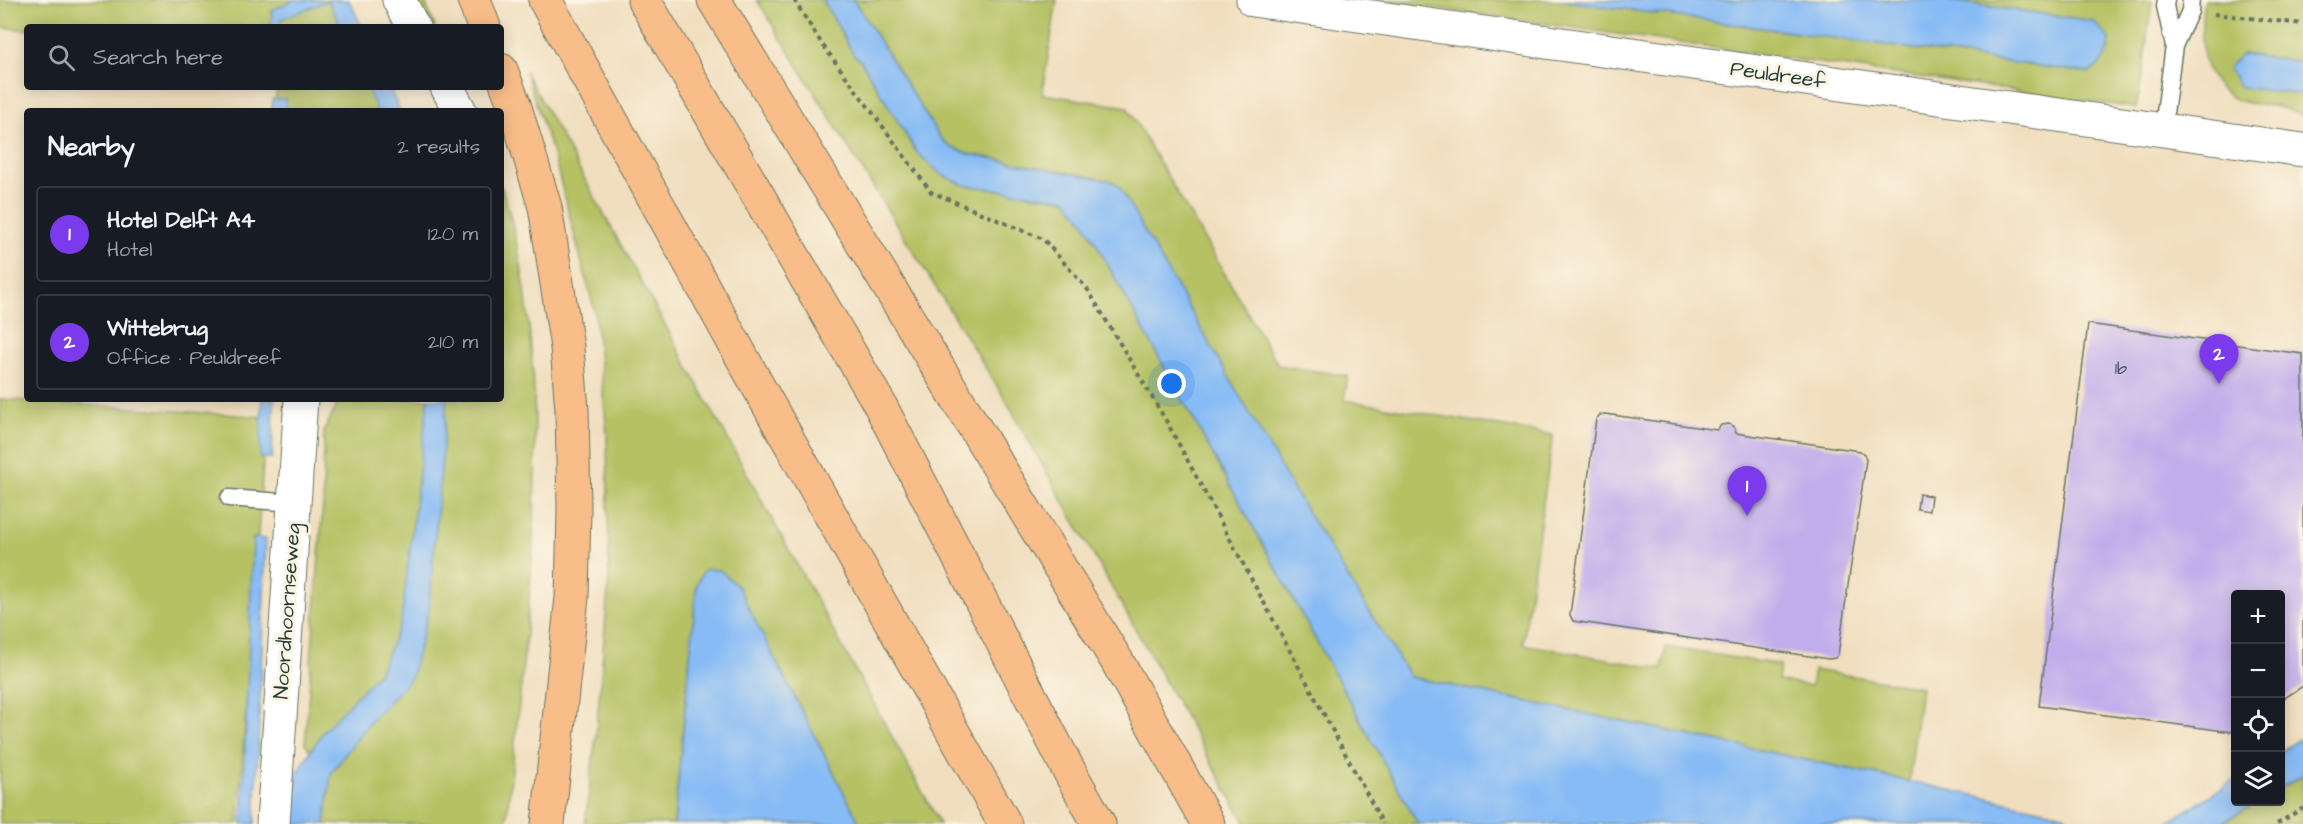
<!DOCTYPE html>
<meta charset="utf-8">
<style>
:root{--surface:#171b24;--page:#242831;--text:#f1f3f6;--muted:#9ea1a6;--line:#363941;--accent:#7c3aed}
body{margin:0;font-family:"Architects Daughter",sans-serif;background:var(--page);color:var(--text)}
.controls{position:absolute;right:18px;bottom:18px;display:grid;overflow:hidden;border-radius:6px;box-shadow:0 3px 15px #0003}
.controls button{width:54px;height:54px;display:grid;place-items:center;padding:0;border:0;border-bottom:2px solid var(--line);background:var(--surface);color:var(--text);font:30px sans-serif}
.you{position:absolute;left:1172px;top:384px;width:21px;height:21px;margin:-15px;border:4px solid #fff;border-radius:50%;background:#1a73e8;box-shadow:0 0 0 9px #1a73e833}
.badge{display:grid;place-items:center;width:39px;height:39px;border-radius:50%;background:var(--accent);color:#fff;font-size:20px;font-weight:700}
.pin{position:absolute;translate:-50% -50px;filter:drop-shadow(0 2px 3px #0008)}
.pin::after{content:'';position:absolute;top:32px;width:21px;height:18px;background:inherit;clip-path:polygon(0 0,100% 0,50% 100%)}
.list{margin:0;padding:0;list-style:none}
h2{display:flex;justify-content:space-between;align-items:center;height:78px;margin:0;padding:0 24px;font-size:26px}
h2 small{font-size:20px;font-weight:400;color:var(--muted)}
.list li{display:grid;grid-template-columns:39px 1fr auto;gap:18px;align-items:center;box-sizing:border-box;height:96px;margin:0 12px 12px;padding:0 12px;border:2px solid var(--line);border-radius:6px}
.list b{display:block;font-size:22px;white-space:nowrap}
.list p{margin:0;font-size:20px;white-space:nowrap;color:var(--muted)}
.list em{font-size:20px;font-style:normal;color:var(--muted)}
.icon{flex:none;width:33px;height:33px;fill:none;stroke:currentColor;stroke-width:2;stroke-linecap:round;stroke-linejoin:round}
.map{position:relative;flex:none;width:2303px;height:824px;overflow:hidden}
.search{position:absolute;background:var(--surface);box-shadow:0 3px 15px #0003;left:24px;top:24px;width:480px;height:66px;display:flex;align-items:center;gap:15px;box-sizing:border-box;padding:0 21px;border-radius:6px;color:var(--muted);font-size:22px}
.panel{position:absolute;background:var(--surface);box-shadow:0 3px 15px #0003;left:24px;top:108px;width:480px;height:294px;border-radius:6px}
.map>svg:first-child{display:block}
.green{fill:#b5c163;stroke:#6a7f4c;stroke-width:1.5}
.water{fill:#87bbf5;stroke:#537c94;stroke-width:1.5}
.building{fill:#c1adeb}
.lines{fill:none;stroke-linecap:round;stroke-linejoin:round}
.lane-casing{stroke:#687564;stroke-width:19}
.street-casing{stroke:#687564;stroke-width:35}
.highway-casing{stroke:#687564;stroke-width:35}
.path{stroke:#687564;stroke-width:4;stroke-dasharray:4.5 4.5;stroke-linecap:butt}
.lane{stroke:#fff;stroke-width:16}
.street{stroke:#fff;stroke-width:33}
.highway{stroke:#f8bd89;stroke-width:33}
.labels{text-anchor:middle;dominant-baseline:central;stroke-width:6;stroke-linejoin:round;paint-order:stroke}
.number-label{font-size:18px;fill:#485962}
.street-label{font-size:21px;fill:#1f3d34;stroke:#fcf5e5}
</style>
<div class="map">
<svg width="2303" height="824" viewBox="0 0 2303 824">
<rect width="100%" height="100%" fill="#fcf5e5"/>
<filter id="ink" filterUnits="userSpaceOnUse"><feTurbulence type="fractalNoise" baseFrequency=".0167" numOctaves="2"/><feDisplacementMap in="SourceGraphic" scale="12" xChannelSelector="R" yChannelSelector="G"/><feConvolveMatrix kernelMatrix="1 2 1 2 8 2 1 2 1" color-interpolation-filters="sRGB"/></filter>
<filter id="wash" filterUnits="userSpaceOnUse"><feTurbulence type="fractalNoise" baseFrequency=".008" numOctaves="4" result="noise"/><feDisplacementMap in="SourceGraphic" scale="24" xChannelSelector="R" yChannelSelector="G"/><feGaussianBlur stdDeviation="1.35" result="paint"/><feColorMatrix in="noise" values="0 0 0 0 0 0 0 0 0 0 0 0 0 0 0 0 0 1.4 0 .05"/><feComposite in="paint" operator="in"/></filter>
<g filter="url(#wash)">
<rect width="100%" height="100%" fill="#f0debe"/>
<g class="green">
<polygon points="0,0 339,0 352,27 27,27 27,30 0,27"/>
<polygon points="397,0 424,0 435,27 410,27"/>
<polygon points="757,0 823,0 854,55 861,61 917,153 964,185 1068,200 1084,222 1418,824 1246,824 1005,399"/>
<polygon points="854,0 1057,0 1042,94 1127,107 1278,365 1348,376 1344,400 1553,435 1523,644 1662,669 1666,647 1780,665 1778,681 1811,686 1814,670 1921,687 1909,781 1410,677 1295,492 1111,181 969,154 950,147 939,136"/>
<polygon points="1379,0 1558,0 2088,73 2093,21 1944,0 2152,0 2141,84 2136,108"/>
<path d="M2204 0H2303V62L2242 54 2240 87 2303 95V115C2296 113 2288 110 2281 108 2267 104 2253 105 2240 101 2198 86 2199 36 2204 0Z"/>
<polygon points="525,71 940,824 860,824 772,653 697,585 674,824 585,824 596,735 609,579 607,433 595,313 555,160"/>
<polygon points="276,87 381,87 393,111 276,111"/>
<path d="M501 185C522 247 529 312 533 377 542 527 522 675 506 824H325L326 806 323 769 305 743 323 504 324 431 340 399H501Z"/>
<polygon points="0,399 266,417 267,399 274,399 266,418 238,824 0,824"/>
<polygon points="2303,775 2303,824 2220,824 2258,802 2280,802 2281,788"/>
</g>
<g class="water">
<polygon points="294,0 349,0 362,27 341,27 328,1 281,19 281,27 271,27 272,10"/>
<polygon points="823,0 854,0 939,136 950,147 969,154 1111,181 1118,185 1295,492 1410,677 2064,814 2071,824 1418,824 1084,222 1066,199 964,185 942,175 917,153 861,61 854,55"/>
<path d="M1558 0H1944L2093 21 2110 39C2108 56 2102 64 2089 73Z"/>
<polygon points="2242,54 2303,62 2303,95 2240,87 2228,68"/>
<polygon points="367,87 389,87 400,111 377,111"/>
<rect x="272" y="99" width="14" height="12"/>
<polygon points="262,399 274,399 272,458 260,458"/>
<polygon points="428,399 447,399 429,609 411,678 370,722 331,773 325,824 292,824 296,774 323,732 380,671 401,622"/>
<polygon points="253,538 266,539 255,824 242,824"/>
<polygon points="705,569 720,570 738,587 860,824 674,824 697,584"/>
<polygon points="2303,737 2303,775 2281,788 2281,751"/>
<polygon points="2235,780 2236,802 2258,802 2220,824 2165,824"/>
</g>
<g id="blocks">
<g class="building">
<polygon points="2088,324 2303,354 2303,686 2280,701 2280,594 2236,594 2236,730 2232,732 2039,706"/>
<polygon points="1605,414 1717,430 1721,425 1729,424 1734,427 1736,433 1860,451 1864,454 1866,460 1838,655 1835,658 1829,659 1573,621 1570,615 1596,419 1600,415"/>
<polygon points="1919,494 1931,496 1929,511 1917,509"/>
</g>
</g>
</g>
<g filter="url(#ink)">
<use href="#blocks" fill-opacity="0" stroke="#687564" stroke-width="1.5"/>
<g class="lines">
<defs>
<g id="lane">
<polyline points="2166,0 2165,6 2174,46"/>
<polyline points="2163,128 2174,46 2190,11 2191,0"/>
<polyline points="229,498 294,503"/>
</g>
<g id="street">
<polyline points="399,0 413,27"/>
<polyline points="1253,0 2303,150"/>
<polyline points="447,87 460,111"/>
<polyline points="273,824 301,399"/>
</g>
<g id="highway">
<polyline points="474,0 484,27"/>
<polyline points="545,0 759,388 1005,824"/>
<polyline points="644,0 879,403 1067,767 1099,824"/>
<polyline points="714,0 1117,661 1208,824"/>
<polyline points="501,70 514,104 545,207 567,347 572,410 574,509 572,597 548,824"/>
</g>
</defs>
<use href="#lane" class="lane-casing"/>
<use href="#street" class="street-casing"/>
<use href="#highway" class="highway-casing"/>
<g class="path">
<polyline points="794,0 822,44 931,192 1043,239 1088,290 1168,424 1383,824"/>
<polyline points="2214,14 2303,24"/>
<polyline points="2277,824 2303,808"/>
</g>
<use href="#lane" class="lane"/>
<use href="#street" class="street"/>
<use href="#highway" class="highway"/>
</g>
</g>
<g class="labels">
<g class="number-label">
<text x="2121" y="368">1b</text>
</g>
<g class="street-label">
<text transform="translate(1778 75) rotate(8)">Peuldreef</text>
<text transform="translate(287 611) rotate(-86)">Noordhoornseweg</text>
</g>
</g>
</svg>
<div class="controls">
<button>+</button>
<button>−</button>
<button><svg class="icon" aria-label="locate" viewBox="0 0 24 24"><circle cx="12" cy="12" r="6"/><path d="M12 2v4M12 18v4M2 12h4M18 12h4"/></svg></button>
<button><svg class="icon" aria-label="layers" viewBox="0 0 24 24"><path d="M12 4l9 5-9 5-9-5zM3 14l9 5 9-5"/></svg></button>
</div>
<div class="you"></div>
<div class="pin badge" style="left:1747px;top:516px">1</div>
<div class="pin badge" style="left:2219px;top:384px">2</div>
<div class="search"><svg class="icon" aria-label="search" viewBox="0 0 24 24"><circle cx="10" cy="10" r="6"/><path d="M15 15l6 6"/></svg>Search here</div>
<section class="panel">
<h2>Nearby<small>2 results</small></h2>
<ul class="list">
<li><span class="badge">1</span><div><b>Hotel Delft A4</b><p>Hotel</p></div><em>120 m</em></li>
<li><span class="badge">2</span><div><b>Wittebrug</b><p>Office · Peuldreef</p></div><em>210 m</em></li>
</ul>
</section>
</div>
